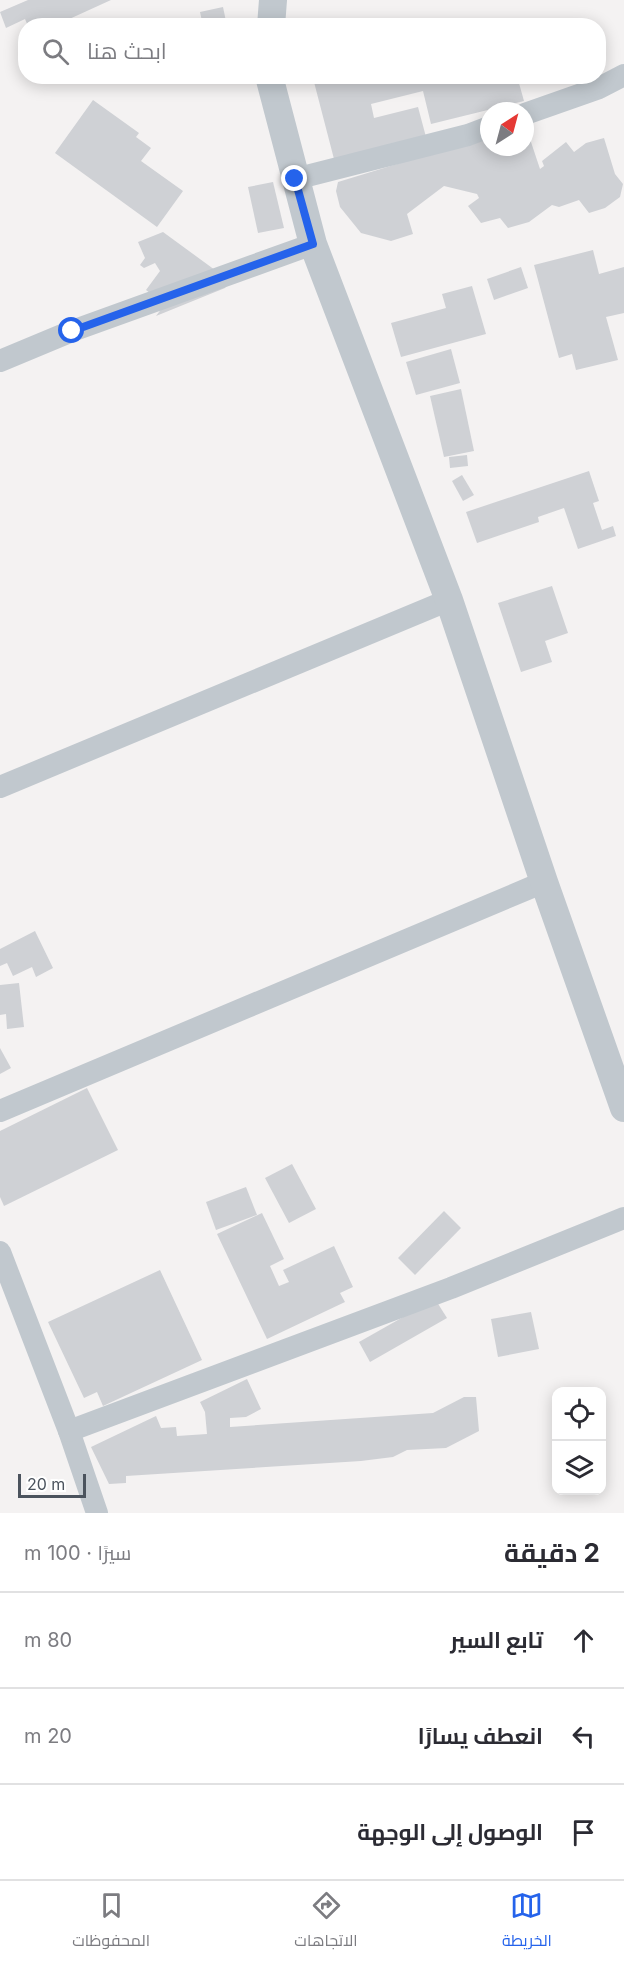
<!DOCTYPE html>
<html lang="ar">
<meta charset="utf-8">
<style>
:root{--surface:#fff;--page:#f7f7f7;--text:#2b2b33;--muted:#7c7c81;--line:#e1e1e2;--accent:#2563eb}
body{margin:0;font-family:Inter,Cairo,sans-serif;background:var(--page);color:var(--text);direction:rtl}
.controls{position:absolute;right:18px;bottom:18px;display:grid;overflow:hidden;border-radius:12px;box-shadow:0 3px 15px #0003}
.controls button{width:54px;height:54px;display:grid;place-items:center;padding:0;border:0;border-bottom:2px solid var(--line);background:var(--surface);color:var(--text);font:30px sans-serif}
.compass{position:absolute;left:480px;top:102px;width:54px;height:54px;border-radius:50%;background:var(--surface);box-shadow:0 3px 15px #0003;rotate:36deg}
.scale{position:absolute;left:18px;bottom:15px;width:68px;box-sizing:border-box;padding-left:6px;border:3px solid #4b535d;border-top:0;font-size:16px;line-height:21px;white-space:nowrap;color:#4b535d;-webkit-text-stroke:4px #fff;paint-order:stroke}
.stop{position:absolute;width:18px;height:18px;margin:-14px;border:4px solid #2563eb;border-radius:50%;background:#fff}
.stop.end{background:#2563eb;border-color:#fff;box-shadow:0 2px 6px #0008}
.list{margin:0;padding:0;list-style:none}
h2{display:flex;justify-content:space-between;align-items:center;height:78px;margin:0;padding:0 24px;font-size:26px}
h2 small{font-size:20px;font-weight:400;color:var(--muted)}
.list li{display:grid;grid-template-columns:39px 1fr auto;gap:18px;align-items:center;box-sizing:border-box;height:96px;padding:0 24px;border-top:2px solid var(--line)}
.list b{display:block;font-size:22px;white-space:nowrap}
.list em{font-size:20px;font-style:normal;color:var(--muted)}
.icon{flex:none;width:33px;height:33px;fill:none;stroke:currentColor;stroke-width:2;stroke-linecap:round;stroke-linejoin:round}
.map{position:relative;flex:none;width:624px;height:1513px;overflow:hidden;direction:ltr}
.search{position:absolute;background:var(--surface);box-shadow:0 3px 15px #0003;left:18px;right:18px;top:18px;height:66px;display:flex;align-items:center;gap:15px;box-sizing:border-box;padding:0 21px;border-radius:24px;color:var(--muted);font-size:22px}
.sheet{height:366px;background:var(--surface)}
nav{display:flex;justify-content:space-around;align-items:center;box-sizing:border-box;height:84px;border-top:2px solid var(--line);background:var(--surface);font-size:16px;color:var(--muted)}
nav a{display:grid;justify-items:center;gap:3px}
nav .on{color:var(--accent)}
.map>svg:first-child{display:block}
.building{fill:#cfd1d5}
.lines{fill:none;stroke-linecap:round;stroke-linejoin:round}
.minor{stroke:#c1c8ce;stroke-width:22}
.tertiary{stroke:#c1c8ce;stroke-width:28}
.route{stroke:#2563eb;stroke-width:8}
</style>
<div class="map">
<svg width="624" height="1513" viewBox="0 0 624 1513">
<rect width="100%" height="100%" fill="#f4f2f2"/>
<g class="building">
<polygon points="28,0 111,0 54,26 28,26 25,19 6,28 0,12"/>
<polygon points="223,7 227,26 203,26 200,12"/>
<polygon points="336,76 517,76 524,101 431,124 423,91 371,104 374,118 418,107 426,137 334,159 314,82"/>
<polygon points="93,100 139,133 136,137 151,148 141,161 183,191 157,227 55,153"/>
<polygon points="525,124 540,169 544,166 542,161 566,142 574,152 586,143 604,138 615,174 623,184 620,197 605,208 589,213 579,200 559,207 552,205 529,222 508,228 500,218 481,223 468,206 479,198 477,194 444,186 407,214 413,234 391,241 361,233 340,207 336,191 338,182 489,136 489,147 525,147"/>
<polygon points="273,182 284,228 258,233 248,187"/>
<polygon points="163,232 230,281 225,288 156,316 165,304 146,290 160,271 155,263 144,268 140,265 145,258 138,242"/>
<polygon points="593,250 599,274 624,267 624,313 606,317 618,360 576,370 572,354 559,358 534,265"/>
<polygon points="521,267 528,288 494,300 487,279"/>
<polygon points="472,286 486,334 401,357 391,323 446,308 442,294"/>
<polygon points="451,349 460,383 416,395 406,362"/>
<polygon points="461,389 474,451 444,457 430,396"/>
<polygon points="467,455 468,466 450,468 449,457"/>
<polygon points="589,471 599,501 593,503 602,530 613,526 616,536 578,549 564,508 538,517 539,522 477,543 466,512"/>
<polygon points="462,475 474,495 463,501 452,481"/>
<polygon points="552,586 568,633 545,641 552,662 521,672 498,603"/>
<polygon points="35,931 53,968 36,977 32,967 13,976 7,963 0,966 0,949"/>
<polygon points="19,983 24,1027 7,1029 6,1014 0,1015 0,985"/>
<polygon points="0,1048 11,1068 0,1074"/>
<polygon points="87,1088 118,1150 4,1206 0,1197 0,1131"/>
<polygon points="292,1164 316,1209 289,1223 265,1178"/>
<polygon points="246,1187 257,1215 216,1230 206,1202"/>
<polygon points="444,1211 461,1228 415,1275 398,1258"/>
<polygon points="262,1213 284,1259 270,1266 279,1286 289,1282 283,1270 334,1246 353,1287 340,1293 345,1302 267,1339 217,1234"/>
<polygon points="160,1270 202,1360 103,1406 97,1392 84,1398 48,1322"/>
<polygon points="435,1299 447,1318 370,1362 359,1342"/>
<polygon points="531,1312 539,1349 498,1357 491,1319"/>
<polygon points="247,1379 261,1409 246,1417 230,1418 230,1427 433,1413 464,1397 476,1397 479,1431 446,1448 407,1450 393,1457 361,1461 126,1476 126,1483 109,1484 91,1447 156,1416 161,1428 176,1427 177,1436 207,1434 205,1412 200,1402"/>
</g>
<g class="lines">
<g class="minor">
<polyline points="525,114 599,88 624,75"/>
<polyline points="295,179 468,135 489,127"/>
<polyline points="0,361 72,331 313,244"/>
<polyline points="0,787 449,600"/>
<polyline points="0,1111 544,882"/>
<polyline points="0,1252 69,1431 97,1513"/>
<polyline points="69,1431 451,1288 624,1218"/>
</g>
<g class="tertiary">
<polyline points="271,26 273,0"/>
<polyline points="269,76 313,244 449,600 544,882 624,1108"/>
</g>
</g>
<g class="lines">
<polyline class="route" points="72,331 313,244 295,179"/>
</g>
</svg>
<div class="controls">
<button><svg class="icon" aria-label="locate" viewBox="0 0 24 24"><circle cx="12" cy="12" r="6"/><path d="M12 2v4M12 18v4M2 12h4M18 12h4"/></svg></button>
<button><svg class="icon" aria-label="layers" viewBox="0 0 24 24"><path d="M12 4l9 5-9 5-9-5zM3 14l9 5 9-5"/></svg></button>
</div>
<svg class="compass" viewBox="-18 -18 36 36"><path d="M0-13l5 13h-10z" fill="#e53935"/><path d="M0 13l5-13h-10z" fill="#7c7c81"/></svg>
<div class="scale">20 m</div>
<div class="stop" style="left:72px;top:331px"></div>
<div class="stop end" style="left:295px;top:179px"></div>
<div class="search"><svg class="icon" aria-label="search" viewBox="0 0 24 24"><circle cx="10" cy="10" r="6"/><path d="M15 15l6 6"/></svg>ابحث هنا</div>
</div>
<section class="sheet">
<h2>2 دقيقة<small>سيرًا · 100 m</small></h2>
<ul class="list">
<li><svg class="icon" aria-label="ahead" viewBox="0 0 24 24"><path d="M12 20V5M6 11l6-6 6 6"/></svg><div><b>تابع السير</b></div><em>80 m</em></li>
<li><svg class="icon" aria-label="left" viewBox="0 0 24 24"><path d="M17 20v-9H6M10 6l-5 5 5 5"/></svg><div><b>انعطف يسارًا</b></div><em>20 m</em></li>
<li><svg class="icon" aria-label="arrive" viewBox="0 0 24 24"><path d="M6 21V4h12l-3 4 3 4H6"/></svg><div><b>الوصول إلى الوجهة</b></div></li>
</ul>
</section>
<nav>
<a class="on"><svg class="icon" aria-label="map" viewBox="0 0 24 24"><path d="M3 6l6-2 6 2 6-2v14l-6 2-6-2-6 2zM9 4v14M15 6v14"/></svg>الخريطة</a>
<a><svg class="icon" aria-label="directions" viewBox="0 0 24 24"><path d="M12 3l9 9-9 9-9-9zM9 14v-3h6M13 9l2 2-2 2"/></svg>الاتجاهات</a>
<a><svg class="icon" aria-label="saved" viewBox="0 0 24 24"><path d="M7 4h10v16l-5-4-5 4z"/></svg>المحفوظات</a>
</nav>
